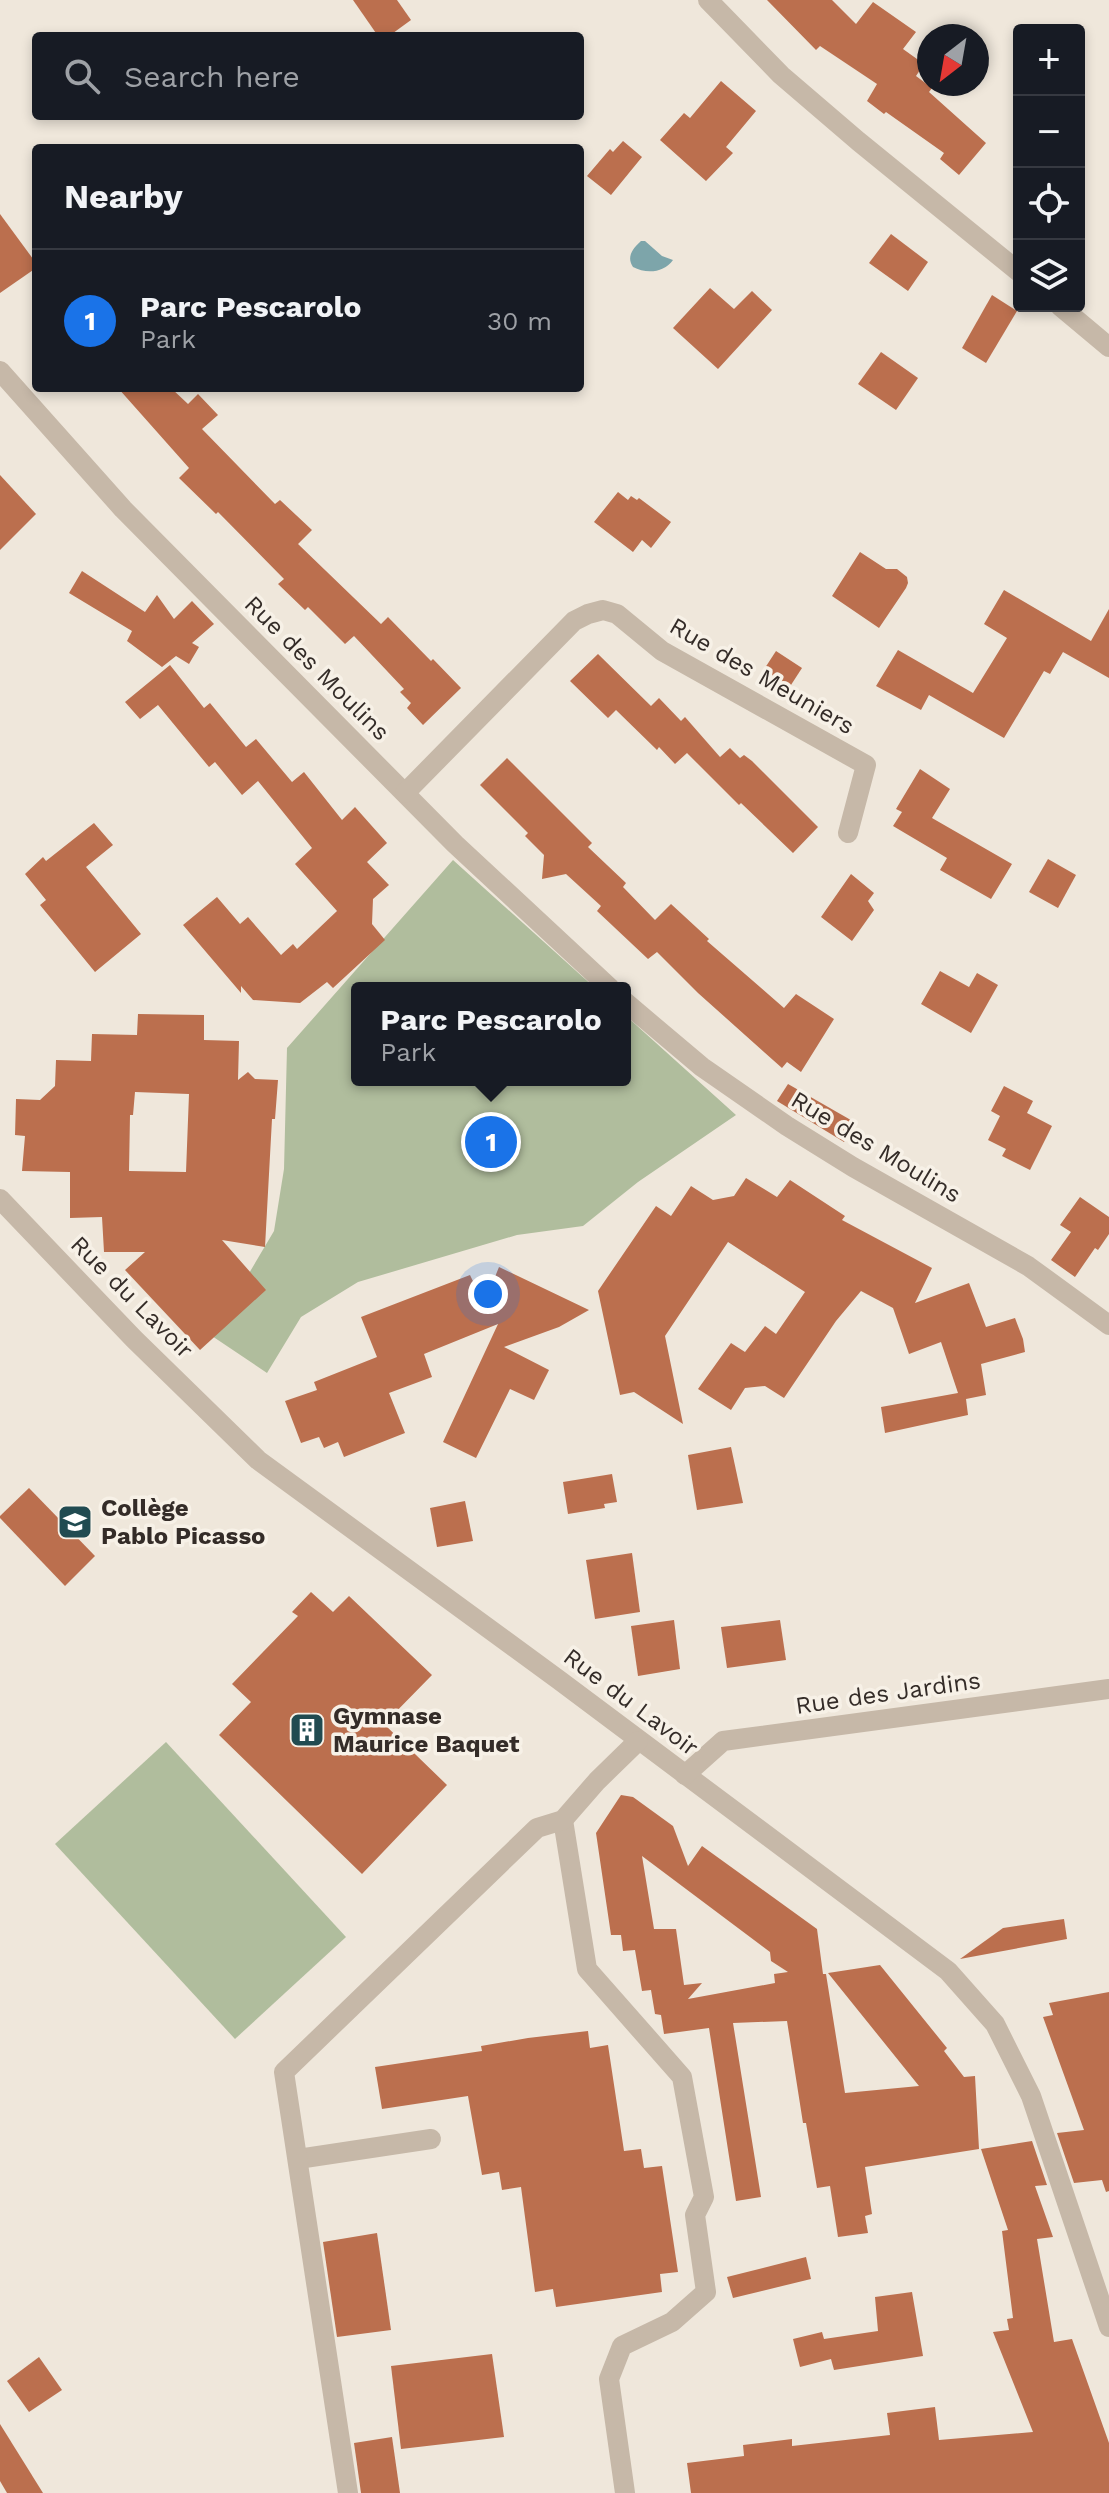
<!DOCTYPE html>
<meta charset="utf-8">
<style>
:root{--surface:#171b24;--page:#242831;--text:#f1f3f6;--muted:#9ea1a6;--line:#363941;--accent:#1a73e8}
body{margin:0;font-family:"Work Sans",sans-serif;background:var(--page);color:var(--text)}
.controls{position:absolute;right:24px;top:24px;display:grid;overflow:hidden;border-radius:8px;box-shadow:0 4px 12px #0003}
.controls button{width:72px;height:72px;display:grid;place-items:center;padding:0;border:0;border-bottom:2px solid var(--line);background:var(--surface);color:var(--text);font:40px sans-serif}
.compass{position:absolute;left:917px;top:24px;width:72px;height:72px;border-radius:50%;background:var(--surface);box-shadow:0 4px 12px #0003;rotate:211deg}
.you{position:absolute;left:488px;top:1294px;width:28px;height:28px;margin:-20px;border:6px solid #fff;border-radius:50%;background:#1a73e8;box-shadow:0 0 0 12px #1a73e833}
.badge{display:grid;place-items:center;width:52px;height:52px;border-radius:50%;background:var(--accent);color:#fff;font-size:26px;font-weight:700}
.pin{position:absolute;translate:-50% -50%;border:4px solid #fff;box-shadow:0 2px 8px #0006}
.popup{position:absolute;left:351px;top:982px;width:280px;height:104px;box-sizing:border-box;display:grid;place-content:center;border-radius:8px;background:var(--surface);filter:drop-shadow(0 2px 6px #0005);font-size:26px;white-space:nowrap;color:var(--muted)}
.popup b{font-size:30px;color:var(--text)}
.popup::after{content:'';position:absolute;left:50%;top:100%;margin-left:-16px;border:16px solid transparent;border-top-color:var(--surface)}
.list{margin:0;padding:0;list-style:none}
h2{display:flex;justify-content:space-between;align-items:center;height:104px;margin:0;padding:0 32px;font-size:34px}
h2 small{font-size:26px;font-weight:400;color:var(--muted)}
.list li{display:grid;grid-template-columns:52px 1fr auto;gap:24px;align-items:center;box-sizing:border-box;height:144px;padding:0 32px;border-top:2px solid var(--line)}
.list b{display:block;font-size:30px;white-space:nowrap}
.list p{margin:0;font-size:26px;white-space:nowrap;color:var(--muted)}
.list em{font-size:26px;font-style:normal;color:var(--muted)}
.icon{flex:none;width:44px;height:44px;fill:none;stroke:currentColor;stroke-width:2;stroke-linecap:round;stroke-linejoin:round}
.map{position:relative;flex:none;width:1109px;height:2493px;overflow:hidden}
.search{position:absolute;background:var(--surface);box-shadow:0 4px 12px #0003;left:32px;top:32px;width:552px;height:88px;display:flex;align-items:center;gap:20px;box-sizing:border-box;padding:0 28px;border-radius:8px;color:var(--muted);font-size:30px}
.panel{position:absolute;background:var(--surface);box-shadow:0 4px 12px #0003;left:32px;top:144px;width:552px;height:248px;border-radius:8px}
.map>svg:first-child{display:block}
.green{fill:#b0bd9d}
.water{fill:#7da5aa}
.building{fill:#bb6f4e;fill-rule:evenodd}
.lines{fill:none;stroke-linecap:round;stroke-linejoin:round}
.minor{stroke:#c6b8a8;stroke-width:20}
.labels{text-anchor:middle;dominant-baseline:central;stroke-width:7;stroke-linejoin:round;paint-order:stroke}
.street-label{font-size:24px;fill:#342c28;stroke:#f7f1e7}
.poi-label{font-size:24px;font-weight:bold;fill:#342c28;stroke:#f7f1e7;text-anchor:start}
</style>
<div class="map">
<svg width="1109" height="2493" viewBox="0 0 1109 2493">
<rect width="100%" height="100%" fill="#efe7db"/>
<g class="green">
<polygon points="453,860 595,988 357,988 357,1080 625,1080 625,1015 736,1115 638,1182 583,1226 517,1235 358,1282 301,1317 267,1373 212,1336 274,1231 284,1169 287,1048"/>
<polygon points="166,1742 346,1937 235,2039 55,1844"/>
</g>
<path class="water" d="M641 241H645L662 256 673 260C664 273 646 274 633 267 626 257 633 248 641 241Z"/>
<g class="building">
<polygon points="353,0 397,0 411,20 389,36 378,36"/>
<polygon points="767,0 832,0 856,24 873,2 916,32 903,49 924,64 916,76 932,88 929,92 986,143 959,175 940,159 944,153 886,112 884,114 867,101 877,84 820,46 816,50"/>
<polygon points="721,81 756,111 726,147 733,153 706,181 660,140 684,113 690,118"/>
<polygon points="623,141 642,157 611,195 587,176 610,149 613,152"/>
<polygon points="0,214 36,263 36,268 0,293"/>
<polygon points="891,234 928,262 908,291 869,263"/>
<polygon points="710,288 734,309 752,291 772,310 718,369 673,328"/>
<polygon points="992,295 1017,311 986,363 962,348"/>
<polygon points="881,352 918,378 896,410 858,384"/>
<polygon points="118,388 171,388 188,404 198,394 218,415 202,429 275,504 280,500 312,530 298,544 381,624 388,617 431,661 433,659 461,688 423,725 407,708 411,703 400,692 404,689 354,636 345,644 308,607 305,610 278,584 284,579 218,512 216,514 179,478 189,468"/>
<polygon points="0,475 36,514 0,550"/>
<polygon points="618,492 628,500 631,496 637,500 639,498 671,522 651,548 642,540 633,552 594,522"/>
<polygon points="860,552 886,569 897,569 907,577 908,583 906,588 879,628 832,596"/>
<polygon points="82,571 145,612 157,595 174,619 192,601 214,624 192,643 199,647 189,664 176,656 162,667 127,641 132,631 69,593"/>
<polygon points="1004,590 1091,641 1109,609 1109,678 1063,652 1050,674 1044,671 1004,738 929,695 921,710 876,686 898,650 973,693 1007,638 984,624"/>
<polygon points="776,651 802,668 789,688 763,671"/>
<polygon points="598,654 651,706 659,698 681,721 685,717 720,757 730,748 740,758 744,755 752,761 818,827 793,853 741,803 739,805 687,753 675,764 659,747 657,750 616,710 608,718 570,681"/>
<polygon points="170,665 204,708 210,703 246,747 256,739 292,782 304,772 342,820 355,807 387,843 367,862 389,885 373,899 372,924 385,940 333,988 327,982 300,1003 253,1000 241,986 241,993 183,925 217,897 240,924 248,917 281,955 293,944 297,949 337,911 295,864 312,848 258,781 242,795 215,762 209,767 158,705 140,719 125,702"/>
<polygon points="507,758 592,843 588,847 626,883 623,887 655,920 671,904 709,939 707,941 784,1008 796,994 834,1019 801,1072 787,1062 782,1068 698,993 657,952 648,959 597,911 601,906 566,874 542,879 544,855 525,836 528,833 480,785"/>
<polygon points="920,769 950,789 932,818 1012,864 991,899 940,870 947,858 893,826 902,812 896,809"/>
<polygon points="94,823 113,845 86,867 141,934 95,972 40,905 46,900 25,874 43,857 46,861"/>
<polygon points="1048,859 1076,875 1058,908 1029,892"/>
<polygon points="851,874 874,893 868,901 874,910 852,941 821,917"/>
<polygon points="940,971 969,987 977,973 998,985 971,1033 921,1004"/>
<path d="M138 1014 204 1015V1040L239 1041 238 1080 248 1072 255 1079 278 1080 275 1119H272L265 1247 222 1240 266 1290 200 1350 125 1270 145 1252H104L102 1217 70 1218V1172L22 1171 25 1136 15 1135 16 1099 40 1100 55 1086 56 1060 91 1061 92 1034 137 1035ZM135 1092 189 1094 186 1172 129 1171 130 1115H133Z"/>
<polygon points="788,1084 856,1123 844,1142 777,1101"/>
<polygon points="1004,1086 1033,1101 1027,1113 1052,1126 1030,1170 1002,1156 1006,1149 988,1140 1000,1116 991,1111"/>
<polygon points="746,1178 777,1197 790,1180 845,1216 842,1220 932,1268 915,1303 969,1283 986,1327 1015,1318 1023,1339 1025,1352 981,1364 986,1395 966,1399 968,1415 885,1433 881,1407 958,1393 941,1342 909,1354 893,1308 861,1291 836,1321 784,1398 765,1386 745,1388 731,1410 698,1389 731,1343 745,1352 765,1326 776,1334 805,1292 728,1242 665,1336 683,1424 634,1392 620,1395 598,1291 656,1206 671,1216 691,1186 713,1200 734,1196"/>
<polygon points="1080,1197 1109,1217 1109,1234 1098,1250 1095,1248 1075,1277 1051,1260 1071,1232 1060,1225"/>
<polygon points="499,1267 589,1310 559,1327 504,1347 549,1370 534,1400 510,1389 476,1458 443,1442 498,1324 424,1354 432,1377 389,1393 405,1433 344,1457 338,1442 324,1448 319,1437 301,1443 285,1401 317,1390 314,1382 377,1357 361,1317 470,1275 484,1304"/>
<polygon points="731,1447 743,1503 697,1510 688,1455"/>
<polygon points="612,1474 617,1502 604,1504 605,1508 568,1514 563,1482"/>
<polygon points="29,1488 95,1556 65,1586 0,1518 0,1516"/>
<polygon points="465,1501 473,1541 437,1547 430,1508"/>
<polygon points="632,1553 640,1612 595,1619 586,1560"/>
<polygon points="311,1592 333,1612 349,1596 432,1675 384,1724 447,1785 362,1874 219,1735 251,1702 232,1684 298,1616 292,1612"/>
<polygon points="674,1620 680,1669 638,1676 631,1626"/>
<polygon points="780,1620 786,1660 727,1668 721,1627"/>
<path d="M621 1795 633 1797 673 1826 688 1866 702 1846 817 1929 823 1974H826L845 2093 919 2086 828 1973 880 1965 947 2048 944 2051 964 2077 975 2076 979 2149 865 2167 872 2214 865 2216 868 2233 838 2237 830 2186 817 2188 806 2123H803L787 2021 733 2023 761 2197 736 2201 709 2028 664 2034 661 2015 655 2014 651 1990 642 1991 635 1950 623 1951 621 1935H611L596 1833ZM642 1856 770 1952 771 1961 788 1972 774 1974 775 1983 688 1999 702 1983 684 1985 676 1929H654Z"/>
<polygon points="1064,1919 1067,1939 960,1959 1003,1928"/>
<polygon points="1109,1992 1109,2191 1106,2192 1102,2180 1074,2183 1057,2133 1084,2130 1043,2017 1053,2015 1049,2003"/>
<polygon points="588,2031 590,2048 608,2045 624,2151 641,2149 644,2168 662,2166 678,2272 660,2274 662,2292 556,2307 553,2289 535,2292 521,2187 502,2190 499,2172 482,2175 468,2096 382,2109 375,2067 482,2051 481,2046 528,2038"/>
<polygon points="1032,2141 1047,2185 1035,2186 1053,2237 1037,2239 1054,2342 1072,2339 1109,2443 1109,2493 691,2493 687,2463 744,2456 743,2445 792,2439 792,2446 890,2435 887,2413 935,2407 939,2440 1033,2432 993,2332 1009,2330 1007,2319 1013,2318 1002,2231 1008,2230 981,2149"/>
<polygon points="377,2233 391,2330 337,2337 323,2242"/>
<polygon points="806,2257 811,2279 733,2298 727,2277"/>
<polygon points="912,2292 923,2356 834,2370 831,2359 800,2367 793,2339 822,2332 824,2339 878,2331 875,2297"/>
<polygon points="492,2354 504,2437 401,2449 391,2366"/>
<polygon points="39,2357 62,2390 29,2412 7,2381"/>
<polygon points="0,2424 43,2493 7,2493 0,2481"/>
<polygon points="392,2437 400,2493 361,2493 354,2443"/>
</g>
<g class="lines">
<g class="minor">
<polyline points="708,0 781,75 858,141 1019,272"/>
<polyline points="1060,306 1109,347"/>
<polyline points="0,371 123,509 455,844 610,988"/>
<polyline points="405,793 574,621 588,614 603,610 617,614 662,651 866,765 848,833"/>
<polyline points="625,1002 702,1067 787,1126 853,1167 1028,1266 1109,1325"/>
<polyline points="0,1199 134,1339 258,1460 559,1680 948,1971 995,2024 1031,2096 1109,2327"/>
<polyline points="685,1775 723,1741 1109,1689"/>
<polyline points="563,1820 587,1969 682,2077 704,2197 695,2215 706,2292 672,2322 622,2346 609,2379 625,2493"/>
<polyline points="298,2159 431,2139"/>
<polyline points="348,2493 284,2072 537,1828 563,1820 597,1781 638,1741"/>
</g>
</g>
<defs>
<symbol id="school-square" viewBox="-11 -11 22 22"><rect x="-9" y="-9" width="18" height="18" rx="4" fill="#214b51" stroke="#f7f1e7"/><path d="M0-5L7-2L0 1L-7-2ZM-4 1L0 2.5L4 1V4Q0 6-4 4Z" fill="#fff"/></symbol>
<symbol id="building-square" viewBox="-11 -11 22 22"><rect x="-9" y="-9" width="18" height="18" rx="4" fill="#214b51" stroke="#f7f1e7"/><path d="M-4-6H4V6H1V3H-1V6H-4ZM-2.5-4.3h1.7v1.8h-1.7ZM.8-4.3h1.7v1.8H.8ZM-2.5-1h1.7V.8h-1.7ZM.8-1h1.7V.8H.8Z" fill="#fff"/></symbol>
</defs>
<g fill-rule="evenodd">
<use href="#school-square" x="55" y="1502" width="40" height="40"/>
<use href="#building-square" x="287" y="1710" width="40" height="40"/>
</g>
<g class="labels">
<g class="street-label">
<text transform="translate(317 668) rotate(45)">Rue des Moulins</text>
<text transform="translate(762 676) rotate(30)">Rue des Meuniers</text>
<text transform="translate(876 1147) rotate(31)">Rue des Moulins</text>
<text transform="translate(132 1297) rotate(45)">Rue du Lavoir</text>
<text transform="translate(888 1693) rotate(-8)">Rue des Jardins</text>
<text transform="translate(631 1702) rotate(37)">Rue du Lavoir</text>
</g>
<g class="poi-label">
<text x="101" y="1508">Collège<tspan x="101" dy="28">Pablo Picasso</tspan></text>
<text x="333" y="1716">Gymnase<tspan x="333" dy="28">Maurice Baquet</tspan></text>
</g>
</g>
</svg>
<div class="controls">
<button>+</button>
<button>−</button>
<button><svg class="icon" aria-label="locate" viewBox="0 0 24 24"><circle cx="12" cy="12" r="6"/><path d="M12 2v4M12 18v4M2 12h4M18 12h4"/></svg></button>
<button><svg class="icon" aria-label="layers" viewBox="0 0 24 24"><path d="M12 4l9 5-9 5-9-5zM3 14l9 5 9-5"/></svg></button>
</div>
<svg class="compass" viewBox="-18 -18 36 36"><path d="M0-13l5 13h-10z" fill="#e53935"/><path d="M0 13l5-13h-10z" fill="#9ea1a6"/></svg>
<div class="you"></div>
<div class="pin badge" style="left:491px;top:1142px">1</div>
<div class="popup"><b>Parc Pescarolo</b>Park</div>
<div class="search"><svg class="icon" aria-label="search" viewBox="0 0 24 24"><circle cx="10" cy="10" r="6"/><path d="M15 15l6 6"/></svg>Search here</div>
<section class="panel">
<h2>Nearby<small></small></h2>
<ul class="list">
<li><span class="badge">1</span><div><b>Parc Pescarolo</b><p>Park</p></div><em>30 m</em></li>
</ul>
</section>
</div>
